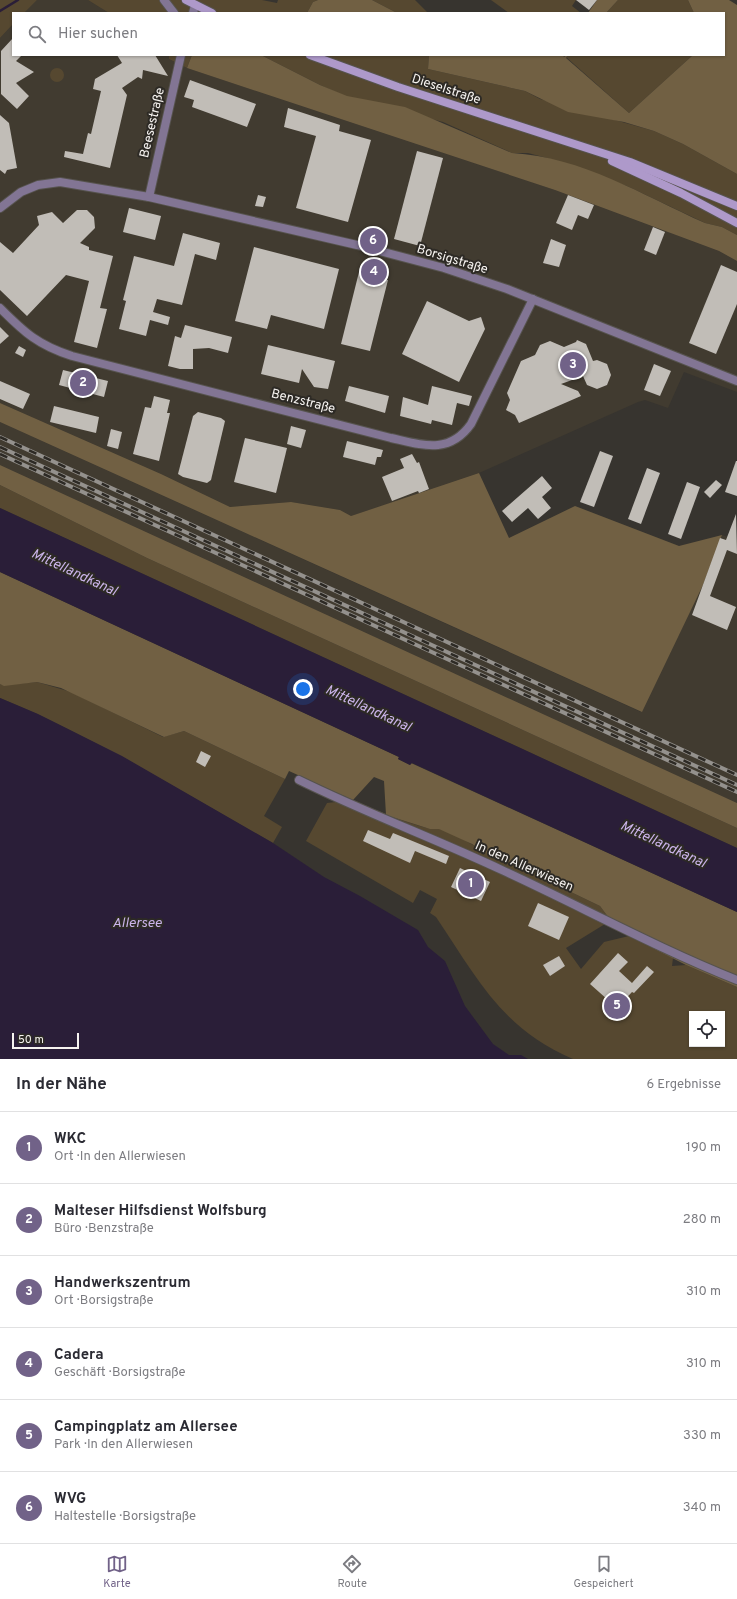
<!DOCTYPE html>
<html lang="de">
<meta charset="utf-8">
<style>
:root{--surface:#fff;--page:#f7f7f7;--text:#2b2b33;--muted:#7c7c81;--line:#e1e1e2;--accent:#716288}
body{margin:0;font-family:Overpass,sans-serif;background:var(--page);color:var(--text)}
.controls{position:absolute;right:12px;bottom:12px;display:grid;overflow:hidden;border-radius:0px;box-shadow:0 1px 3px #0004}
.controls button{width:36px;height:36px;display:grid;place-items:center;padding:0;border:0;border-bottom:1px solid var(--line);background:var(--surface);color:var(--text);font:20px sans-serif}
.scale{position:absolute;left:12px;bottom:10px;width:67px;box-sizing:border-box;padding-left:4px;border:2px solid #f6f3f0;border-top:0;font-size:11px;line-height:14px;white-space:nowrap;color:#f6f3f0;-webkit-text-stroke:3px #2d2a25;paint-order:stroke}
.you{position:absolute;left:303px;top:689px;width:14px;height:14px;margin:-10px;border:3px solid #fff;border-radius:50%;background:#1a73e8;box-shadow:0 0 0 6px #1a73e833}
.badge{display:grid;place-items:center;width:26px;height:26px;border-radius:50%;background:var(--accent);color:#fff;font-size:13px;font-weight:700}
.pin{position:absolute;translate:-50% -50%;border:2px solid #fff;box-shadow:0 1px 4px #0006}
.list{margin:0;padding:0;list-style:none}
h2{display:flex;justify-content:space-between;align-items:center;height:52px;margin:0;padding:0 16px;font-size:17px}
h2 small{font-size:13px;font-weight:400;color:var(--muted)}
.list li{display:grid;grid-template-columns:26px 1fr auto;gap:12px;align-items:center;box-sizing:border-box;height:72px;padding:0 16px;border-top:1px solid var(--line)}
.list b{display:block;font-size:15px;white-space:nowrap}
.list p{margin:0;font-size:13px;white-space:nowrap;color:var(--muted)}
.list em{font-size:13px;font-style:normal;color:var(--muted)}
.icon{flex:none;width:22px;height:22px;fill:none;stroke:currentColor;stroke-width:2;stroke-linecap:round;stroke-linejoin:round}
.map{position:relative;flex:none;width:737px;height:1059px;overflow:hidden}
.search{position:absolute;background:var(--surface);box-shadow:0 1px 3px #0004;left:12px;right:12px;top:12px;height:44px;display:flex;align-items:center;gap:10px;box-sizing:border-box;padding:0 14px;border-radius:0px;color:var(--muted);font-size:15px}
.sheet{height:484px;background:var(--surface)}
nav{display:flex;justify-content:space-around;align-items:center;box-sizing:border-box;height:56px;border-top:1px solid var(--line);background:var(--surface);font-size:11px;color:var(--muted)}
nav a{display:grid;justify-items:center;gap:2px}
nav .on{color:var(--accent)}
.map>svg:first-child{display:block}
.built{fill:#413b30}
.green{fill:#564830;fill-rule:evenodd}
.forest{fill:#716043}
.water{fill:#2a1e38}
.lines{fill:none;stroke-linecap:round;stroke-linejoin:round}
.stream{stroke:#2a1e38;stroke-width:2.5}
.building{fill:#c1bdb7}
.minor-casing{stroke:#56534e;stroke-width:10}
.secondary-casing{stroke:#56534e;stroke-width:10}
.minor{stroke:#827594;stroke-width:8}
.secondary{stroke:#ae99ca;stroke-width:8}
.rail-casing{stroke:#94918d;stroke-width:4}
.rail{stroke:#2d2a25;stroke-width:2.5;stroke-dasharray:8;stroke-linecap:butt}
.labels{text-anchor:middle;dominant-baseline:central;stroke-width:4;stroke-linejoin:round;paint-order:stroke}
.street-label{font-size:13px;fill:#f6f3f0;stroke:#2d2a25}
.water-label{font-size:14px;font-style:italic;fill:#cbb4ea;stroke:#2d2a25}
</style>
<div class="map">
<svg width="737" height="1059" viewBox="0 0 737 1059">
<rect width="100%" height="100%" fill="#37342f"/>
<g class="built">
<polygon points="37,0 88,0 109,13 24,13"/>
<polygon points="13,24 13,55 169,55 169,59 187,68 555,190 719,251 737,261 737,392 684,372 668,408 645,400 638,402 479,473 351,516 340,510 291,502 230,507 161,474 0,403 0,38"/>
<polygon points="0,422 641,712 703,585 722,535 737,540 737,803 0,465"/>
</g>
<g class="green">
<polygon points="0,0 37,0 24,13 13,13 13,24 0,38"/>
<polygon points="88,0 262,0 277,3 278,0 318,0 313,2 307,13 109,13"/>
<polygon points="372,0 415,0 428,13 397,13"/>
<polygon points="491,0 576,0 572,6 581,13 509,13"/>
<polygon points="618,0 688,0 694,13 606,13"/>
<polygon points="169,55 192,55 187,68 169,59"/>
<polygon points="261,55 429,55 428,69 525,91 540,99 654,131 683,144 737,174 737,235 722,227 705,223 627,186 547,158 528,153 512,153 443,122 347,97 320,85"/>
<polygon points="568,55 693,55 629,113 566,57"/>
<circle cx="57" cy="75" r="7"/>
<polygon points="0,485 147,558 737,828 737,848 0,508"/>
<path d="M37 682 71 692 163 737 184 731 285 779 264 816 282 827 273 843C183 793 95 737 0 698V684L4 685Z"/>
<path d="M353 800C377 811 402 821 427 828 431 829 436 828 440 829 461 835 479 851 500 858L600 906 617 929 605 924 566 948 581 969 604 942 629 936 673 958 672 966 686 965 737 987V1059H573C502 1029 477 978 436 917L430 913 437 899 420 890 413 903 306 841 327 803ZM692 1014H722V1044H692Z"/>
</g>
<g class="forest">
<polygon points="318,0 372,0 397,13 307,13 313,2"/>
<polygon points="597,0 618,0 606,13 588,13"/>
<polygon points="688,0 729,0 737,5 737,174 683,144 654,131 624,122 568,112 525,91 428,69 429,55 561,55 565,57 564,55 568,55 566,58 629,113 693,55 724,55 724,13 694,13"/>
<path d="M192 55H261L320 85 347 96 405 107 512 153C582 157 642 195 705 223L722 227 737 235V261L719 251 555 190 187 68Z"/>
<polygon points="0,403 161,474 230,507 291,502 340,510 351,516 479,473 509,538 575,506 679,546 722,535 703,585 642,712 0,422"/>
<polygon points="0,465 737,803 737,828 147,558 0,485"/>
<polygon points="0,572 399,757 398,759 410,765 411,763 737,912 737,987 686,965 629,936 617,929 600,906 500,858 487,854 472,844 439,829 430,829 386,815 384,781 374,777 353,800 289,771 285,779 184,731 164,737 61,688 37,682 4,686 0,684"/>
</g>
<g class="water">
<polygon points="0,508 737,848 737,912 412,763 410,765 398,759 399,757 0,572"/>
<polygon points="0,698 38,714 122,756 273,843 324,877 360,896 418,930 428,947 445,961 465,1006 493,1044 509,1055 521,1055 528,1059 0,1059"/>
</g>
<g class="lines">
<polyline class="stream" points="0,11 18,0"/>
</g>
<g class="building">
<polygon points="576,0 597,0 589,10"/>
<polygon points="13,38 13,55 22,55 16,61 34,72 16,83 29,96 17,109 1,94 1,51"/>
<polygon points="117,55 155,55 168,76 143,70 142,79 138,77 122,88 127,95 110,168 64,157 65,151 83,154 88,133 91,134 101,91 93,89 95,79 122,63"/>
<polygon points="190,80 256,104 247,127 192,107 194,100 184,97"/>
<polygon points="288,108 340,125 339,131 371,140 348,222 296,208 316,136 284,127"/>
<polygon points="0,115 9,123 17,168 7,170 5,174 0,170"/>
<polygon points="417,151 443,158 420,246 394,239"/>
<polygon points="258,195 266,197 263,207 255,206"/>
<polygon points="568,195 594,205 588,219 578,215 572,230 556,223"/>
<polygon points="129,208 161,216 155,240 123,232"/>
<polygon points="77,210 87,210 94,217 95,228 80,243 89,247 89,250 113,256 100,308 107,309 97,348 74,342 89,281 66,275 27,316 0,290 0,242 13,253 39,225 37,216 52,212 63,223"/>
<polygon points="653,227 665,232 656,255 644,250"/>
<polygon points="183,233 220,243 216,260 195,254 182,305 157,299 153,312 170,317 168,325 150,320 146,336 119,329 126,301 123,300 134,256 174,266"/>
<polygon points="551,239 566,245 559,267 543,263"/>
<polygon points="254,247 339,269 324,329 271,315 267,329 235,321"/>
<polygon points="373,265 377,265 380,269 379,277 388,280 370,351 341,344 359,272 369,275 370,267"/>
<polygon points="721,265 737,272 737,304 716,354 689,343"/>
<polygon points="427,301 469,321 481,317 485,329 459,382 402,354"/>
<polygon points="185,325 232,337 228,353 209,348 193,349 193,369 180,369 168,366 175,336 181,338"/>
<polygon points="0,327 9,336 0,344"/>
<polygon points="577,340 586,344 593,361 597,360 607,364 611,375 607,385 597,389 587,385 583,376 561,384 578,391 581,396 519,423 515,415 506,410 510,400 507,393 521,361 535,355 540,345 550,341 564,347 576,342"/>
<polygon points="268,345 335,361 328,389 314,387 302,369 299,383 261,374"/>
<polygon points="19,346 26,350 23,357 15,353"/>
<polygon points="654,364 671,371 660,396 644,390"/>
<polygon points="63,370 108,381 104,397 59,385"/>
<polygon points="0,381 30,394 23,409 0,399"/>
<polygon points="349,386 389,396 385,413 345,401"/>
<polygon points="432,386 472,396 469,406 457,403 452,425 432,420 431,424 400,416 403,397 428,405"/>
<polygon points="154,396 170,400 167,413 170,413 159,461 133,454 145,407 151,408"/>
<polygon points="54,406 99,417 96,433 50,422"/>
<polygon points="198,412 221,418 225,421 211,480 207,483 183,477 178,474 193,416"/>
<polygon points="291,426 306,430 301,448 287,444"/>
<polygon points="111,429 122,432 118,449 107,446"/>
<polygon points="245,438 287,448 276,493 234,482"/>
<polygon points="347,441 383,450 381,457 377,457 375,465 343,457"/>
<polygon points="600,451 613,456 594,507 580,502"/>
<polygon points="412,454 417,463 419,462 429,489 419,493 418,491 392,501 382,477 404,468 400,459"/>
<polygon points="736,461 737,461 737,496 725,492"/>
<polygon points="647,468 660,473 641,524 628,519"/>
<polygon points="542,476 552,488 542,497 551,508 538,519 528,508 512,522 502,511"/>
<polygon points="716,480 722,485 710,498 704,492"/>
<polygon points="687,482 700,487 681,539 668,534"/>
<polygon points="736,514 737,554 727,550 710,596 736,607 727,630 692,615 720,538 726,540"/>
<polygon points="201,751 211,756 205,767 196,762"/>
<polygon points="368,830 390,839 393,833 449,856 446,864 415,851 410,863 363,841"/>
<polygon points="460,868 490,882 481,901 451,887"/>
<polygon points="538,903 569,917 559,940 528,926"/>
<polygon points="618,953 628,962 619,971 632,983 647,966 654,972 634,993 632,992 617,1008 590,984"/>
<polygon points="559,956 565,966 550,976 543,965"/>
</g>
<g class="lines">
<defs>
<g id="minor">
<polyline points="164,0 174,13"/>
<polyline points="193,13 195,5"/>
<polyline points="149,197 181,55"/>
<polyline points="0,208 21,192 38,185 60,182 149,197 357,245 444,268 507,289 737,381"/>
<path d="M0 308C25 333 38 345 72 356L391 438C422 445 449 455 471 424L533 299"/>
<path d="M299 780C366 813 436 839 504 871 582 907 657 948 737 980"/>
</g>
<g id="secondary">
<polyline points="186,0 212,13"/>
<polyline points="310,55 398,87 630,162 737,206"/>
<polyline points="612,161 681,193 737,223"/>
</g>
</defs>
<use href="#minor" class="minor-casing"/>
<use href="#secondary" class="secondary-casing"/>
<use href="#minor" class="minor"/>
<use href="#secondary" class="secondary"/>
<defs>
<g id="rail">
<polyline points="0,437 737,775"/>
<polyline points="0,447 737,785"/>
<polyline points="0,454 737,792"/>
</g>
</defs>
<use href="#rail" class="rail-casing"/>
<use href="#rail" class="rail"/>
</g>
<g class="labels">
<g class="street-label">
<text transform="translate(446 90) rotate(18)">Dieselstraße</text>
<text transform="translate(153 123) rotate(-77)">Beesestraße</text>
<text transform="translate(452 260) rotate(17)">Borsigstraße</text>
<text transform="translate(303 402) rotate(14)">Benzstraße</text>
<text transform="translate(524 867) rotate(24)">In den Allerwiesen</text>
</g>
<g class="water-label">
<text transform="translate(74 573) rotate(25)">Mittellandkanal</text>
<text transform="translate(368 709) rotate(25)">Mittellandkanal</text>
<text transform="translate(663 845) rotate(25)">Mittellandkanal</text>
<text x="137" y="923">Allersee</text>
</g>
</g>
</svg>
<div class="controls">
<button><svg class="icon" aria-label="locate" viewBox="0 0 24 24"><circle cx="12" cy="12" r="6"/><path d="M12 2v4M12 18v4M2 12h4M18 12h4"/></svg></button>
</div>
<div class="scale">50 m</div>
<div class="you"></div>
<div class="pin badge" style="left:471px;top:884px">1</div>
<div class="pin badge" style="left:83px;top:383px">2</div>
<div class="pin badge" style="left:573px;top:365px">3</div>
<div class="pin badge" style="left:374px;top:272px">4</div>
<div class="pin badge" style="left:617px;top:1006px">5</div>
<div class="pin badge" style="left:373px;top:241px">6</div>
<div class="search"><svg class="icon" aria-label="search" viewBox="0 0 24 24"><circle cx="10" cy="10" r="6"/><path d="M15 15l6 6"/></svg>Hier suchen</div>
</div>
<section class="sheet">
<h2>In der Nähe<small>6 Ergebnisse</small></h2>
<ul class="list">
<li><span class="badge">1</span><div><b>WKC</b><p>Ort · In den Allerwiesen</p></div><em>190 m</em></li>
<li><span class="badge">2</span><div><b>Malteser Hilfsdienst Wolfsburg</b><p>Büro · Benzstraße</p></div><em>280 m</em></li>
<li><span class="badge">3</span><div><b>Handwerkszentrum</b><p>Ort · Borsigstraße</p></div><em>310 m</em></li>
<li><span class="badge">4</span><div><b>Cadera</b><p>Geschäft · Borsigstraße</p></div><em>310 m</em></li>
<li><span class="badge">5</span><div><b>Campingplatz am Allersee</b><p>Park · In den Allerwiesen</p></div><em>330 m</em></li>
<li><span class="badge">6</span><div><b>WVG</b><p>Haltestelle · Borsigstraße</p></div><em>340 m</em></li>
</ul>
</section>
<nav>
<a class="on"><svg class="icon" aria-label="map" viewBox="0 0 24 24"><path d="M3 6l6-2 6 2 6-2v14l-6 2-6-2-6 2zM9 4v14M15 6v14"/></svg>Karte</a>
<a><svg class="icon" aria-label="directions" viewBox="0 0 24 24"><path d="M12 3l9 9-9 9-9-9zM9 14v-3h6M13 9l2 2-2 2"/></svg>Route</a>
<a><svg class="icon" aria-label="saved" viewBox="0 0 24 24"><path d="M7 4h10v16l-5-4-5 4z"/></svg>Gespeichert</a>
</nav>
